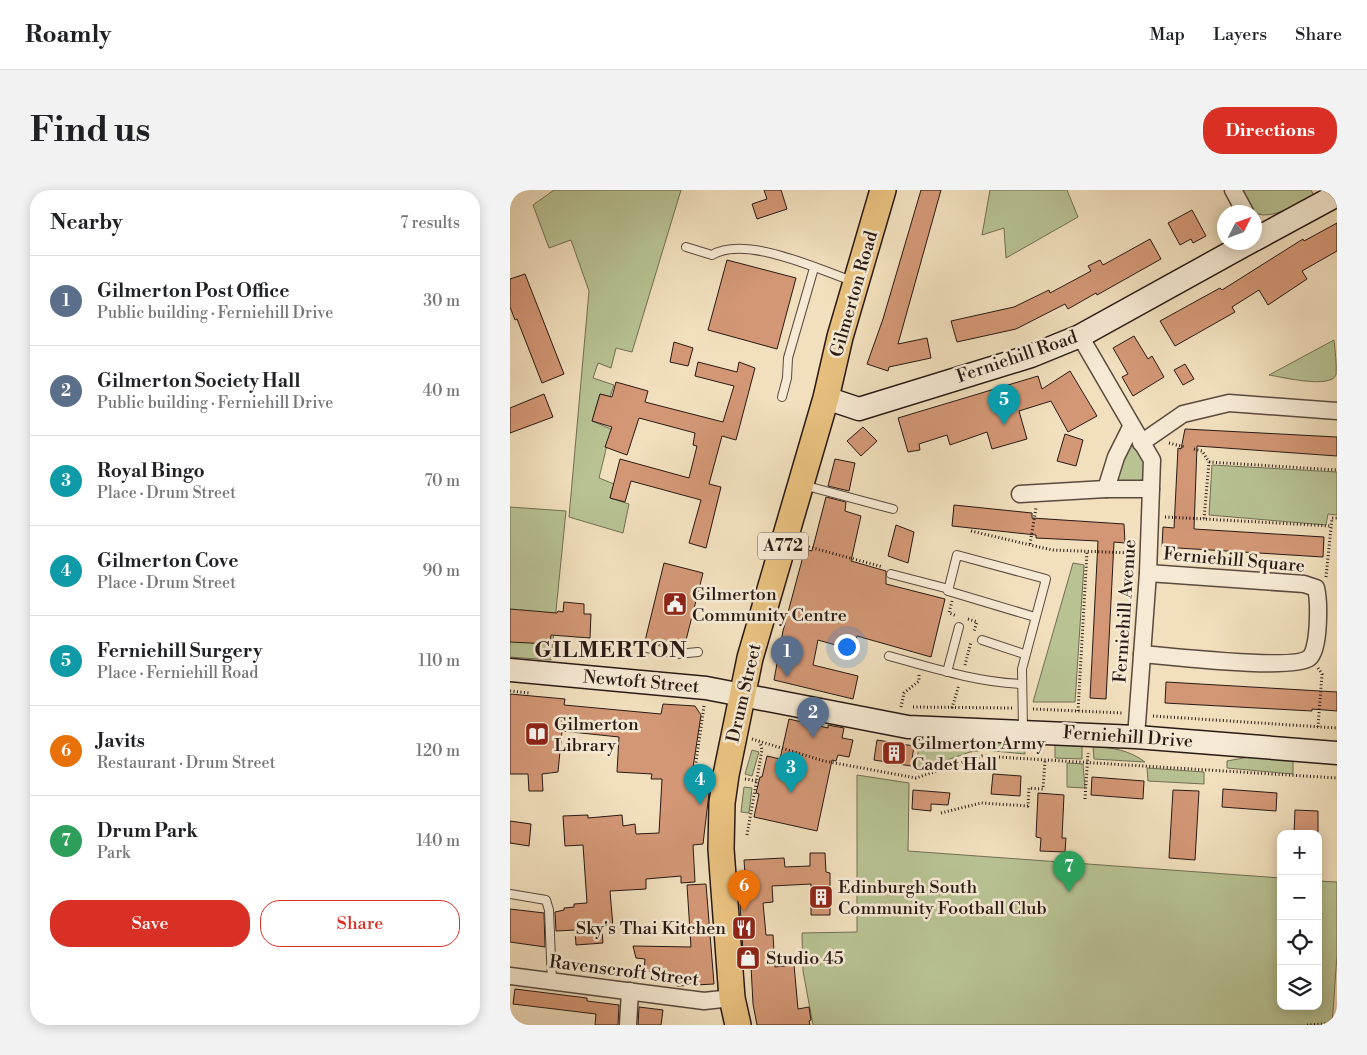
<!DOCTYPE html>
<meta charset="utf-8">
<style>
:root{--surface:#fff;--page:#f2f2f2;--text:#202124;--muted:#757577;--line:#e0e0e0;--accent:#d93025}
body{margin:0;font-family:"Libre Bodoni",serif;background:var(--page);color:var(--text)}
.controls{position:absolute;right:15px;bottom:15px;display:grid;overflow:hidden;border-radius:10px;box-shadow:0 2px 12px #0003}
.controls button{width:45px;height:45px;display:grid;place-items:center;padding:0;border:0;border-bottom:1px solid var(--line);background:var(--surface);color:var(--text);font:25px sans-serif}
.compass{position:absolute;left:707px;top:15px;width:45px;height:45px;border-radius:50%;background:var(--surface);box-shadow:0 2px 12px #0003;rotate:48deg}
.you{position:absolute;left:336px;top:456px;width:18px;height:18px;margin:-12px;border:4px solid #fff;border-radius:50%;background:#1a73e8;box-shadow:0 0 0 8px #1a73e833}
.badge{display:grid;place-items:center;width:32px;height:32px;border-radius:50%;background:var(--accent);color:#fff;font-size:16px;font-weight:700}
.pin{position:absolute;translate:-50% -41px;filter:drop-shadow(0 1px 2px #0008)}
.pin::after{content:'';position:absolute;top:26px;width:18px;height:15px;background:inherit;clip-path:polygon(0 0,100% 0,50% 100%)}
.list{margin:0;padding:0;list-style:none}
h2{display:flex;justify-content:space-between;align-items:center;height:65px;margin:0;padding:0 20px;font-size:21px}
h2 small{font-size:16px;font-weight:400;color:var(--muted)}
.list li{display:grid;grid-template-columns:32px 1fr auto;gap:15px;align-items:center;box-sizing:border-box;height:90px;padding:0 20px;border-top:1px solid var(--line)}
.list b{display:block;font-size:19px;white-space:nowrap}
.list p{margin:0;font-size:16px;white-space:nowrap;color:var(--muted)}
.list em{font-size:16px;font-style:normal;color:var(--muted)}
.actions{display:flex;gap:10px;padding:15px 20px}
.actions a{flex:1;padding:11px 0;border:1px solid var(--accent);border-radius:20px;text-align:center;font-size:18px;color:var(--accent)}
.actions .main{background:var(--accent);color:#fff}
.icon{flex:none;width:28px;height:28px;fill:none;stroke:currentColor;stroke-width:2;stroke-linecap:round;stroke-linejoin:round}
.map{position:relative;flex:none;width:827px;height:835px;overflow:hidden;border-radius:20px}
header{display:flex;align-items:center;gap:30px;box-sizing:border-box;height:70px;padding:0 25px;background:var(--surface);border-bottom:1px solid var(--line)}
header strong{font-size:24px}
nav{display:flex;gap:28px;margin-inline-start:auto;font-size:18px}
.intro{display:flex;align-items:center;justify-content:space-between;box-sizing:border-box;height:120px;padding:0 30px}
h1{margin:0;font-size:35px}
.button{padding:12px 22px;border-radius:20px;background:var(--accent);color:#fff;font-size:18px;font-weight:700}
main{display:flex;gap:30px;padding:0 30px}
aside{flex:1;background:var(--surface);border-radius:20px;box-shadow:0 2px 12px #0003}
.map>svg:first-child{display:block}
.green{fill:#b8c293;stroke:#706e54}
.building{fill:#d39775;stroke:#281914}
.lines{fill:none;stroke-linecap:round;stroke-linejoin:round}
.lane-casing{stroke:#5a4a3e;stroke-width:10}
.street-casing{stroke:#5a4a3e;stroke-width:19}
.secondary-casing{stroke:#281914;stroke-width:25}
.primary-casing{stroke:#281914;stroke-width:28}
.path{stroke:#281914;stroke-width:3;stroke-dasharray:1 2.5;stroke-linecap:butt}
.lane{stroke:#f6ead4;stroke-width:8}
.street{stroke:#f6ead4;stroke-width:16}
.secondary{stroke:#f6ead4;stroke-width:22}
.primary{stroke:#e8c07e;stroke-width:25}
.labels{text-anchor:middle;dominant-baseline:central;stroke-width:5;stroke-linejoin:round;paint-order:stroke}
.shield{fill:#f6ead4;stroke:#66584e;stroke-width:1}
.shield-label{font-size:16px;font-weight:bold;fill:#281914}
.street-label{font-size:18px;fill:#281914;stroke:#f6ead4}
.poi-label{font-size:18px;fill:#281914;stroke:#f6ead4;text-anchor:start}
.district-label{font-size:22px;font-weight:bold;letter-spacing:1px;fill:#281914;stroke:#f6ead4}
</style>
<header>
<strong>Roamly</strong>
<nav><a>Map</a><a>Layers</a><a>Share</a></nav>
</header>
<div class="intro"><h1>Find us</h1><a class="button">Directions</a></div>
<main>
<aside>
<h2>Nearby<small>7 results</small></h2>
<ul class="list">
<li><span class="badge" style="background:#5c6f8a">1</span><div><b>Gilmerton Post Office</b><p>Public building · Ferniehill Drive</p></div><em>30 m</em></li>
<li><span class="badge" style="background:#5c6f8a">2</span><div><b>Gilmerton Society Hall</b><p>Public building · Ferniehill Drive</p></div><em>40 m</em></li>
<li><span class="badge" style="background:#0f9aa8">3</span><div><b>Royal Bingo</b><p>Place · Drum Street</p></div><em>70 m</em></li>
<li><span class="badge" style="background:#0f9aa8">4</span><div><b>Gilmerton Cove</b><p>Place · Drum Street</p></div><em>90 m</em></li>
<li><span class="badge" style="background:#0f9aa8">5</span><div><b>Ferniehill Surgery</b><p>Place · Ferniehill Road</p></div><em>110 m</em></li>
<li><span class="badge" style="background:#e8710a">6</span><div><b>Javits</b><p>Restaurant · Drum Street</p></div><em>120 m</em></li>
<li><span class="badge" style="background:#2e9e5b">7</span><div><b>Drum Park</b><p>Park</p></div><em>140 m</em></li>
</ul>
<div class="actions"><a class="main">Save</a><a>Share</a></div>
</aside>
<div class="map">
<svg width="827" height="835" viewBox="0 0 827 835">
<rect width="100%" height="100%" fill="#f1dfbd"/>
<filter id="stains"><feTurbulence type="fractalNoise" baseFrequency=".004" numOctaves="4"/><feColorMatrix values="0 0 0 0 .2 0 0 0 0 .09 0 0 0 0 .02 0 0 0 .5 -.17"/></filter>
<radialGradient id="worn" r=".72"><stop offset=".6" stop-color="#630" stop-opacity="0"/><stop offset="1" stop-color="#630" stop-opacity=".3"/></radialGradient>
<g class="green">
<polygon points="44,0 171,0 122,162 106,158 101,178 88,173 83,188 104,195 100,207 90,204 82,231 101,239 89,288 104,294 100,308 119,314 113,343 59,327 79,101 61,50 39,58 23,15"/>
<polygon points="480,0 557,0 568,27 496,68 494,38 472,45"/>
<path d="M729 0H801L804 6C788 14 754 36 738 18 734 13 732 5 729 0Z"/>
<path d="M824 150C825 160 827 175 826 185 820 199 772 187 759 185Z"/>
<polygon points="628,252 638,267 635,286 627,296 607,292 607,286 618,254"/>
<polygon points="702,275 827,282 827,325 818,324 816,335 699,325"/>
<polygon points="0,317 56,321 41,470 0,467"/>
<polygon points="563,373 574,375 565,512 523,512"/>
<polygon points="410,546 514,550 515,564 474,560 460,562 406,581"/>
<polygon points="545,550 572,551 572,569 545,568"/>
<path d="M583 556C603 558 619 560 635 572L584 569Z"/>
<polygon points="242,560 249,562 242,586 235,584"/>
<polygon points="744,566 783,570 783,584 717,578 717,571"/>
<polygon points="557,573 573,574 575,598 557,597"/>
<polygon points="637,578 694,582 694,594 638,591"/>
<polygon points="347,585 399,593 398,661 771,688 771,816 808,816 808,691 827,692 827,765 822,835 303,835 293,781 292,743 347,742"/>
<polygon points="234,597 242,598 239,623 231,622"/>
</g>
<g class="building">
<polygon points="254,0 271,0 277,19 247,29 242,14 257,9"/>
<polygon points="411,0 431,0 388,154 417,148 421,168 379,177 378,181 357,174 373,129"/>
<polygon points="682,20 696,46 683,53 681,49 670,55 658,33"/>
<polygon points="827,33 827,61 792,81 797,89 758,115 749,100 722,117 725,122 665,156 650,131 710,98 712,100 793,49 794,51"/>
<polygon points="640,49 651,69 587,105 586,103 558,119 555,114 506,139 447,152 441,131 504,117 539,100 540,103 581,81 578,76 590,70 593,75"/>
<polygon points="217,70 286,88 267,159 198,140"/>
<polygon points="15,84 54,184 32,193 7,129 5,130 0,117 0,89"/>
<polygon points="624,146 638,169 642,166 654,187 623,206 612,187 618,184 603,158"/>
<polygon points="164,152 183,158 178,176 160,172"/>
<polygon points="188,172 227,182 229,172 245,178 226,250 212,246 199,294 211,297 196,358 179,353 191,310 121,291 115,312 100,308 110,269 179,288 187,256 183,255 185,243 129,228 117,265 95,257 102,237 82,231 90,204 102,207 106,192 138,201 135,212 213,232 224,196 185,186"/>
<polygon points="675,174 684,189 673,195 664,180"/>
<polygon points="560,181 587,226 558,242 541,211 509,221 517,249 482,259 477,242 440,255 437,245 409,254 410,260 398,262 388,228 528,186 532,199"/>
<polygon points="34,204 43,227 0,243 0,218"/>
<polygon points="353,237 367,251 351,266 337,251"/>
<polygon points="675,239 827,247 827,266 687,256 684,339 814,347 813,367 652,357 653,337 664,338 668,258 671,259"/>
<polygon points="555,244 573,250 566,276 547,271"/>
<polygon points="325,269 345,273 339,301 318,296"/>
<polygon points="316,307 336,312 335,321 351,326 341,371 376,381 376,394 435,409 421,467 347,446 343,460 308,450 303,475 348,486 343,509 264,490 273,441 295,359 302,361"/>
<polygon points="444,315 522,323 522,328 614,334 615,353 604,352 596,509 580,508 588,351 526,348 526,345 442,336"/>
<polygon points="386,335 404,342 398,373 378,366"/>
<polygon points="154,373 193,383 174,458 167,458 135,451"/>
<polygon points="54,412 74,414 74,424 81,424 80,448 41,445 40,454 0,452 0,419 47,423 48,421 53,422"/>
<polygon points="656,492 827,502 827,521 802,519 802,521 655,513"/>
<polygon points="0,504 55,509 54,515 151,524 153,514 185,516 191,525 182,584 201,586 193,654 183,655 185,692 171,693 171,686 136,689 136,699 100,701 103,737 92,738 93,753 66,755 65,740 46,741 45,722 54,720 54,718 64,717 64,714 77,713 73,655 55,656 53,626 78,625 78,628 112,625 113,636 125,634 126,644 149,643 152,589 141,589 142,584 107,582 109,547 52,541 48,582 32,584 33,601 19,601 18,584 0,584"/>
<polygon points="279,529 318,538 318,535 334,538 332,548 343,550 339,567 328,565 326,571 322,570 307,641 244,627 249,604 246,603 250,587 252,587 257,566 270,569"/>
<polygon points="367,550 404,556 401,576 364,570"/>
<polygon points="483,584 511,586 510,606 481,604"/>
<polygon points="582,587 634,591 633,609 581,605"/>
<polygon points="713,599 767,603 766,621 712,617"/>
<polygon points="403,600 440,603 438,615 421,614 421,621 402,619"/>
<polygon points="663,600 689,601 685,670 659,668"/>
<polygon points="528,603 554,605 552,648 556,648 555,662 530,661 531,648 526,647"/>
<polygon points="785,620 808,621 808,644 784,644"/>
<polygon points="0,631 21,634 19,656 0,653"/>
<polygon points="300,663 315,663 316,682 320,683 320,725 301,725 301,694 262,696 263,712 253,713 256,745 263,745 265,777 284,775 288,819 299,817 301,830 299,831 300,835 247,835 243,814 241,776 234,777 230,714 237,714 234,670 274,668 275,677 300,676"/>
<polygon points="196,694 204,794 167,796 166,783 134,781 135,769 126,768 123,756 181,757 177,695"/>
<polygon points="0,719 34,723 35,757 0,752"/>
<polygon points="5,799 77,808 77,811 109,815 108,835 85,835 86,824 3,814"/>
<polygon points="129,817 153,820 151,835 128,835"/>
</g>
<g class="lines">
<defs>
<g id="lane">
<path d="M176 57 202 65C236 45 308 79 342 91"/>
<polyline points="272,207 277,188 278,168 304,78"/>
<polyline points="293,295 383,319"/>
<polyline points="381,384 439,399"/>
<polyline points="472,450 514,464"/>
<polyline points="132,457 167,464 188,462"/>
<path d="M379 466C423 478 466 492 512 494"/>
<polyline points="437,482 449,437"/>
<polyline points="513,540 512,479 536,389 447,365 438,401 525,427"/>
<polyline points="0,704 36,710 39,720 42,792"/>
</g>
<g id="street">
<polyline points="723,0 735,22"/>
<polyline points="570,146 642,270 638,383 626,547"/>
<polyline points="621,237 606,267 596,299 641,299"/>
<polyline points="631,253 673,224 719,213 827,221"/>
<polyline points="510,304 596,299"/>
<path d="M632 464C659 466 783 481 799 468 810 460 809 410 806 398L794 394 638 383"/>
<polyline points="0,786 194,811 222,808"/>
<polyline points="118,835 120,801"/>
</g>
<g id="secondary">
<polyline points="744,50 827,5"/>
<polyline points="316,208 349,219 521,166 570,146 740,52"/>
<polyline points="0,480 196,498 398,537 626,547 827,563"/>
</g>
<polyline id="primary" points="228,835 222,808 211,659 212,613 216,585 240,468 316,208 330,147 373,0"/>
</defs>
<use href="#lane" class="lane-casing"/>
<use href="#street" class="street-casing"/>
<use href="#secondary" class="secondary-casing"/>
<use href="#primary" class="primary-casing"/>
<g class="path">
<polyline points="659,253 675,257"/>
<polyline points="684,259 692,261 699,272 694,329 821,336"/>
<polyline points="699,272 827,280"/>
<polyline points="655,327 694,329"/>
<polyline points="461,341 542,360 623,363"/>
<polyline points="520,354 526,318"/>
<polyline points="292,355 373,377"/>
<polyline points="816,387 822,328 827,328"/>
<polyline points="442,411 439,423 447,426"/>
<polyline points="458,429 467,432 464,441"/>
<polyline points="455,475 461,452"/>
<polyline points="808,478 812,484 808,537"/>
<polyline points="0,501 19,503"/>
<polyline points="194,516 185,579 197,582"/>
<polyline points="391,517 394,503 409,491 409,485"/>
<polyline points="403,517 502,518"/>
<polyline points="442,518 449,495"/>
<polyline points="523,519 612,523"/>
<polyline points="568,521 577,362"/>
<polyline points="643,526 827,538"/>
<polyline points="242,549 314,571 406,588 472,566 827,588"/>
<polyline points="235,589 247,591"/>
<polyline points="575,609 578,563"/>
<polyline points="431,623 471,613 518,616 519,598 533,599 535,570"/>
<polyline points="237,645 252,560 250,552"/>
<polyline points="797,835 827,833"/>
</g>
<use href="#lane" class="lane"/>
<use href="#street" class="street"/>
<use href="#secondary" class="secondary"/>
<use href="#primary" class="primary"/>
</g>
<defs>
<symbol id="civic-square" viewBox="-11 -11 22 22"><rect x="-9" y="-9" width="18" height="18" rx="4" fill="#8f2418" stroke="#f6ead4"/><path d="M-.6-6.5H3V-4.5H.6V-3L4-1V1h2V6H-6V1h2V-1L-.6-3ZM-1.2 2.5V6h2.4V2.5Z" fill="#fff"/></symbol>
<symbol id="library-square" viewBox="-11 -11 22 22"><rect x="-9" y="-9" width="18" height="18" rx="4" fill="#8f2418" stroke="#f6ead4"/><path d="M-6-4Q-3-5.5-.7-3.5V5Q-3 3-6 4ZM6-4Q3-5.5 .7-3.5V5Q3 3 6 4Z" fill="#fff"/></symbol>
<symbol id="building-square" viewBox="-11 -11 22 22"><rect x="-9" y="-9" width="18" height="18" rx="4" fill="#8f2418" stroke="#f6ead4"/><path d="M-4-6H4V6H1V3H-1V6H-4ZM-2.5-4.3h1.7v1.8h-1.7ZM.8-4.3h1.7v1.8H.8ZM-2.5-1h1.7V.8h-1.7ZM.8-1h1.7V.8H.8Z" fill="#fff"/></symbol>
<symbol id="restaurant-square" viewBox="-11 -11 22 22"><rect x="-9" y="-9" width="18" height="18" rx="4" fill="#8f2418" stroke="#f6ead4"/><path d="M-5-6h1v4h1v-4h1v4h1v-4h1v5L-1.5 .5V6h-2V.5L-5-1ZM5-6V6H3V1.5H1.5Q1.5-4 5-6Z" fill="#fff"/></symbol>
<symbol id="shop-square" viewBox="-11 -11 22 22"><rect x="-9" y="-9" width="18" height="18" rx="4" fill="#8f2418" stroke="#f6ead4"/><path d="M-5-2.5h2.3a2.7 3.5 0 0 1 5.4 0H5L5.5 6h-11ZM-1.5-2.5h3a1.5 2.3 0 0 0-3 0Z" fill="#fff"/></symbol>
</defs>
<g fill-rule="evenodd">
<use href="#civic-square" x="151" y="400" width="28" height="28"/>
<use href="#library-square" x="13" y="530" width="28" height="28"/>
<use href="#building-square" x="370" y="549" width="28" height="28"/>
<use href="#building-square" x="297" y="693" width="28" height="28"/>
<use href="#restaurant-square" x="220" y="724" width="28" height="28"/>
<use href="#shop-square" x="224" y="754" width="28" height="28"/>
</g>
<g class="labels">
<rect class="shield" x="248" y="342.5" width="50" height="27" rx="4"/>
<g class="shield-label">
<text x="273" y="356">A772</text>
</g>
<g class="street-label">
<text transform="translate(344 104) rotate(-74)">Gilmerton Road</text>
<text transform="translate(507 167) rotate(-19)">Ferniehill Road</text>
<text transform="translate(724 370) rotate(5)">Ferniehill Square</text>
<text transform="translate(615 421) rotate(-86)">Ferniehill Avenue</text>
<text transform="translate(131 492) rotate(5)">Newtoft Street</text>
<text transform="translate(234 503) rotate(-77)">Drum Street</text>
<text transform="translate(618 547) rotate(4)">Ferniehill Drive</text>
<text transform="translate(114 781) rotate(7)">Ravenscroft Street</text>
</g>
<g class="poi-label">
<text x="182" y="404">Gilmerton<tspan x="182" dy="21">Community Centre</tspan></text>
<text x="44" y="534">Gilmerton<tspan x="44" dy="21">Library</tspan></text>
<text x="402" y="553">Gilmerton Army<tspan x="402" dy="21">Cadet Hall</tspan></text>
<text x="328" y="697">Edinburgh South<tspan x="328" dy="21">Community Football Club</tspan></text>
<text x="216" y="738" text-anchor="end">Sky's Thai Kitchen</text>
<text x="256" y="768">Studio 45</text>
</g>
<g class="district-label">
<text x="101" y="460">GILMERTON</text>
</g>
</g>
<rect width="100%" height="100%" filter="url(#stains)"/>
<rect width="100%" height="100%" fill="url(#worn)"/>
</svg>
<div class="controls">
<button>+</button>
<button>−</button>
<button><svg class="icon" aria-label="locate" viewBox="0 0 24 24"><circle cx="12" cy="12" r="6"/><path d="M12 2v4M12 18v4M2 12h4M18 12h4"/></svg></button>
<button><svg class="icon" aria-label="layers" viewBox="0 0 24 24"><path d="M12 4l9 5-9 5-9-5zM3 14l9 5 9-5"/></svg></button>
</div>
<svg class="compass" viewBox="-18 -18 36 36"><path d="M0-13l5 13h-10z" fill="#e53935"/><path d="M0 13l5-13h-10z" fill="#757577"/></svg>
<div class="you"></div>
<div class="pin badge" style="left:277px;top:487px;background:#5c6f8a">1</div>
<div class="pin badge" style="left:303px;top:548px;background:#5c6f8a">2</div>
<div class="pin badge" style="left:281px;top:603px;background:#0f9aa8">3</div>
<div class="pin badge" style="left:190px;top:615px;background:#0f9aa8">4</div>
<div class="pin badge" style="left:494px;top:235px;background:#0f9aa8">5</div>
<div class="pin badge" style="left:234px;top:721px;background:#e8710a">6</div>
<div class="pin badge" style="left:559px;top:702px;background:#2e9e5b">7</div>
</div>
</main>
